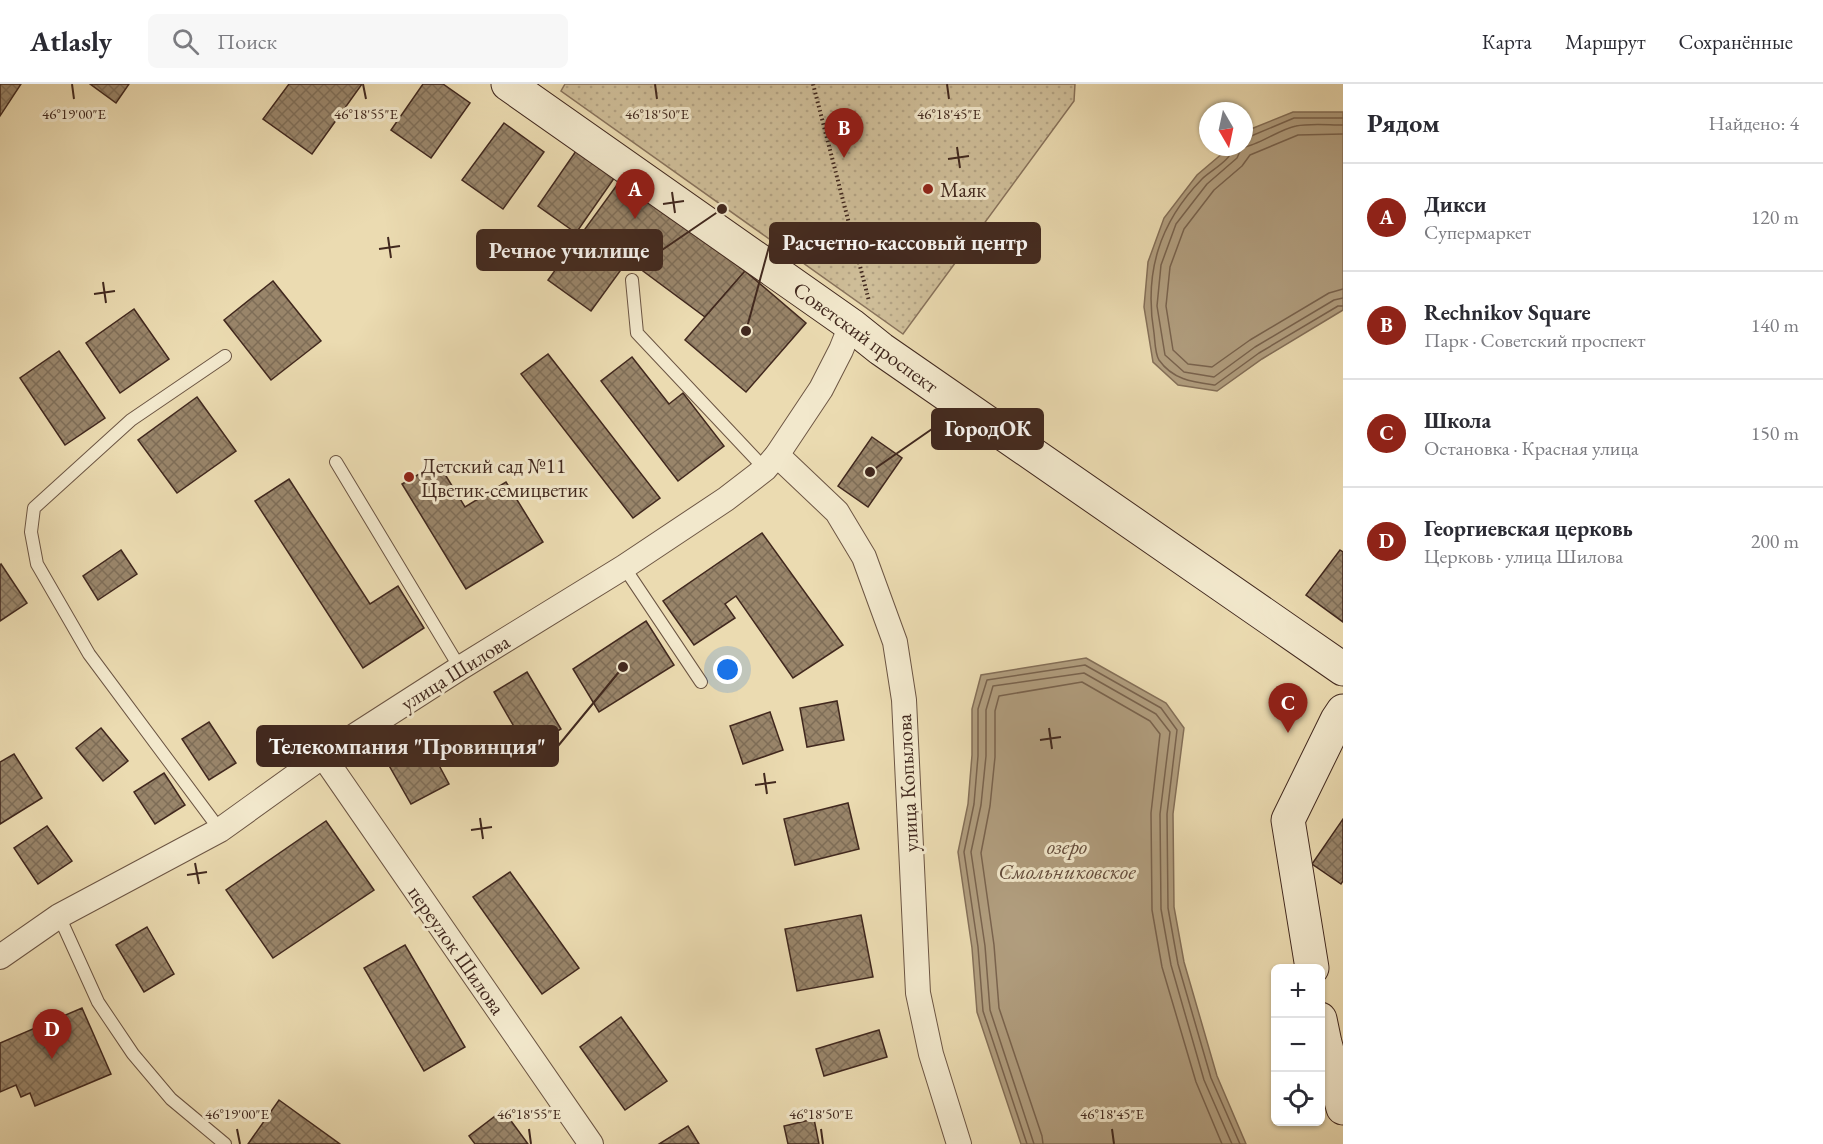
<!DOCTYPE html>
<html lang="ru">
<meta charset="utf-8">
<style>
:root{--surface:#fff;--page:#f7f7f7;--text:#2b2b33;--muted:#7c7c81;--line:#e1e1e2;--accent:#8f2418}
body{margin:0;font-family:"EB Garamond",serif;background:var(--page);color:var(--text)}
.controls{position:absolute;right:18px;bottom:18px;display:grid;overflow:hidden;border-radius:9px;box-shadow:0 2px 4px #0004}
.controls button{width:54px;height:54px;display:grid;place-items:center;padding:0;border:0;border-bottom:2px solid var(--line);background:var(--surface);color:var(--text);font:30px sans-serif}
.compass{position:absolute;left:1199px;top:18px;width:54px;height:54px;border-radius:50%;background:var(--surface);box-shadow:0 2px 4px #0004;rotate:171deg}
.you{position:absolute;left:728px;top:586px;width:21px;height:21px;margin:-15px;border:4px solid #fff;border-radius:50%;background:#1a73e8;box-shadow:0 0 0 9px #1a73e833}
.badge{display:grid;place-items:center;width:39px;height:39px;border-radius:50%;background:var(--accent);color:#fff;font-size:20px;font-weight:700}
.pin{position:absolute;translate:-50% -50px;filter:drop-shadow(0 2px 3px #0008)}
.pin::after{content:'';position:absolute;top:32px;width:21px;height:18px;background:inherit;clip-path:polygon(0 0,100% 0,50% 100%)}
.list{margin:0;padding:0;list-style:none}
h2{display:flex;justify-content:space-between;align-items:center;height:78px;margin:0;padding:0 24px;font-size:26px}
h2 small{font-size:20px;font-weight:400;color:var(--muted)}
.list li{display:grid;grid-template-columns:39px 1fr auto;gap:18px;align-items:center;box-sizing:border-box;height:108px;padding:0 24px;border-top:2px solid var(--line)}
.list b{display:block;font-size:22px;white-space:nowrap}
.list p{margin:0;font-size:20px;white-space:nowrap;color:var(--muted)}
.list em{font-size:20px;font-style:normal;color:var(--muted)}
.icon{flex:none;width:33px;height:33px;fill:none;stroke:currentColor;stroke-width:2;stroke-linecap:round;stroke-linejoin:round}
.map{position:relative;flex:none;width:1343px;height:1060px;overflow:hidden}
header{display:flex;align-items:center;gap:36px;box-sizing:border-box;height:84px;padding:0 30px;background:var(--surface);border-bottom:2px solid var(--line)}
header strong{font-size:28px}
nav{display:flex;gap:33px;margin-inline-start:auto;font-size:21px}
.search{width:420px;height:54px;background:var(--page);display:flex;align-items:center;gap:15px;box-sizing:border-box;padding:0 21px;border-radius:9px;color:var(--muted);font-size:22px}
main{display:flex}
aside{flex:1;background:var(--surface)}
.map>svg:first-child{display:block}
.park{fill:url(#park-dots);stroke:#88725b;stroke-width:1.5}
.water{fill:#b19e7f;stroke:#846f58;stroke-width:1.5}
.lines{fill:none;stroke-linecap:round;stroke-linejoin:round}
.shore{stroke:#79634e;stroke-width:1.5}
.building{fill:url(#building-cross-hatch);stroke:#41281e;stroke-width:1.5}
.service-casing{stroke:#6c5543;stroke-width:14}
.minor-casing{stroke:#6c5543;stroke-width:26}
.secondary-casing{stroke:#41281e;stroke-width:35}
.path{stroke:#41281e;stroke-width:4;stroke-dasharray:1.5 3;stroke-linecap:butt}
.service{stroke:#f2e8cc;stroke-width:12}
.minor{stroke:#f2e8cc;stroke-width:24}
.secondary{stroke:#f2e8cc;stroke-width:33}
.ticks{fill:none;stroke:#41281e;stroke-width:2}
.poi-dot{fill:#8f2418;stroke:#f2e8cc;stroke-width:2}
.labels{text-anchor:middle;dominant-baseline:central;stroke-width:6;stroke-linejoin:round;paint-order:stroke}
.poi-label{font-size:21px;fill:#41281e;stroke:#f2e8cc;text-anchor:start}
.street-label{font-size:21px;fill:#41281e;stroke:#f2e8cc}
.water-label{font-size:22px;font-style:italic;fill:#634b3b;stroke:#f2e8cc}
.ticks-label{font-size:15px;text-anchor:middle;fill:#41281e;stroke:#f2e8cc;stroke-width:6;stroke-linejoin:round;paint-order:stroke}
.leader{fill:none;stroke:#41281e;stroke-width:2}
.callout-dot{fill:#41281e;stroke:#f2e8cc;stroke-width:2}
.callout{fill:#41281e;stroke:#41281e;stroke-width:2}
.callout-label{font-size:22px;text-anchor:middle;font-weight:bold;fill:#fff}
</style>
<header>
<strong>Atlasly</strong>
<div class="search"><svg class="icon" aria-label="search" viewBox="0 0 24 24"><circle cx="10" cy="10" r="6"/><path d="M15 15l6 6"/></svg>Поиск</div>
<nav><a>Карта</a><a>Маршрут</a><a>Сохранённые</a></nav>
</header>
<main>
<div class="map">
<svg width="1343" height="1060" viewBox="0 0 1343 1060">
<defs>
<pattern id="park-dots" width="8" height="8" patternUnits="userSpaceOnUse" patternTransform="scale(1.5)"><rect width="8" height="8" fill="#cebd98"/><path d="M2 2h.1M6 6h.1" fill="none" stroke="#b2a283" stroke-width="1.8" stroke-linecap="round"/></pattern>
<pattern id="building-cross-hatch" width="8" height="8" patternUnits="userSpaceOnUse" patternTransform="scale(1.5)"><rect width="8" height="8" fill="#99856a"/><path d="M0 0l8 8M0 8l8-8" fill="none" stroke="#7e6d57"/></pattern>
</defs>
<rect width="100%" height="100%" fill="#ebdbb1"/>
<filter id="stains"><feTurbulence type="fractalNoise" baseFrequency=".00333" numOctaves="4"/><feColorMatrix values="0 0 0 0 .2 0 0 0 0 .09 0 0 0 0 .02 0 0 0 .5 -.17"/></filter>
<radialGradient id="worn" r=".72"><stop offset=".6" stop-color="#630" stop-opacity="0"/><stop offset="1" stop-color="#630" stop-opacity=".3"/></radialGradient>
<polygon class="park" points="565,0 1075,0 1074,17 903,250 561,7"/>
<g class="water">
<polygon points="1293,28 1343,28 1343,226 1262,275 1217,307 1178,301 1153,278 1144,223 1148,178 1164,134 1197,91 1230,63 1244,63 1244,51 1251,45"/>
<polygon points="1086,574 1166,619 1184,644 1173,730 1174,823 1184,878 1217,992 1246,1060 1021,1060 977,928 972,864 958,768 968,720 972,671 972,625 981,591"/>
</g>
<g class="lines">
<g class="shore">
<polyline points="1343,50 1298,51 1250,71 1242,82 1214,106 1184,145 1170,183 1166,222 1173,266 1188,280 1212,283 1250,256 1329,209 1343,205"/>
<polyline points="1244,55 1294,34 1343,34"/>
<path d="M1233 63C1232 76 1211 86 1202 95 1159 139 1144 189 1154 249 1155 257 1155 270 1159 276 1173 296 1193 298 1215 301L1259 269 1338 222H1343"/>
<polyline points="1242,63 1237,74 1207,100 1176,140 1161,181 1157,222 1165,271 1184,288 1214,293 1255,263 1334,216 1343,214"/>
<path d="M1244 63C1257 62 1280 45 1296 42 1310 39 1328 41 1343 41"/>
<polyline points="1027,1060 983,927 978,863 964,768 974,720 978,672 978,625 987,596 1085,581 1161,624 1177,646 1167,730 1168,824 1178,880 1211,994 1240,1060"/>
<polyline points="1034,1060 990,926 985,862 971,768 981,721 986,672 986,626 993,602 1084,589 1156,630 1170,648 1160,730 1161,825 1171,881 1204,996 1232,1060"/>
<polyline points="1043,1060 1042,1052 999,924 994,861 981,769 990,722 995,673 995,627 999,612 1082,598 1150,637 1160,650 1151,729 1152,826 1162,883 1196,998 1222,1060"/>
</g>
</g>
<g class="building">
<polygon points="0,0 21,0 0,32"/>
<polygon points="90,0 129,0 116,19"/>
<polygon points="289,0 362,0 312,70 263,35"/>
<polygon points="423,0 443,0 470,19 431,74 391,46"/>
<polygon points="504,39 544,68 503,125 462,96"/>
<polygon points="576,67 615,93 576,149 538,122"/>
<polygon points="622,94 745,187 705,233 628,176 591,227 548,196"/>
<polygon points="745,187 806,239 746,308 685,256"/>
<polygon points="273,197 321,257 271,296 224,236"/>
<polygon points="134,225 169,275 120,309 86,259"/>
<polygon points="59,267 105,334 65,361 20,294"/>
<polygon points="548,270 660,414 633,434 521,290"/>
<polygon points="632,273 669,320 683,309 724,362 678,397 601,297"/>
<polygon points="197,313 236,367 177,409 138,356"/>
<polygon points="872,353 902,374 868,423 838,402"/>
<polygon points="438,379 465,423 506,398 543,458 466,505 402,400"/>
<polygon points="289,395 370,520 398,502 424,544 363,584 255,417"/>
<polygon points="762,449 843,561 793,594 736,512 725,520 735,534 694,561 663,517"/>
<polygon points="121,466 137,490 98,516 83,492"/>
<polygon points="1340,466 1343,468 1343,538 1306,511"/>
<polygon points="1,480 27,519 0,537 0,481"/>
<polygon points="646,537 674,581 599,628 573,585"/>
<polygon points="527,588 561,645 527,665 494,608"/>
<polygon points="837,617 844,656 807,663 800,624"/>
<polygon points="770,628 783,666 743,680 730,642"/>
<polygon points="209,638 236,679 209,696 182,655"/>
<polygon points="101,644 128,677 103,697 76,664"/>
<polygon points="426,657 449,700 411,720 387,678"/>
<polygon points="14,670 42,714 0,740 0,678"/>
<polygon points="164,689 185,721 155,740 134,708"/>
<polygon points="848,719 859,765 795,781 784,735"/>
<polygon points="1343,735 1343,797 1341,800 1312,780"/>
<polygon points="326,737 374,806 273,874 226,806"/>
<polygon points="47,742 72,777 38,800 14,764"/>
<polygon points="510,788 579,884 542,910 473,813"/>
<polygon points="861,831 873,893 797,907 785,845"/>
<polygon points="147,843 174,890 144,908 116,861"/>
<polygon points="405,861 465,963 424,987 364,884"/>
<polygon points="82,924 111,990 35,1022 30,1009 21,1013 16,1001 0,1008 0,959"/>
<polygon points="621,933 667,997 625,1026 580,963"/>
<polygon points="879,946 887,973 824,992 816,965"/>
<polygon points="279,1016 340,1060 248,1060"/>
<polygon points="503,1026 528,1060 475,1060 469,1052"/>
<polygon points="814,1035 819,1060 788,1060 784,1042"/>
<polygon points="688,1042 699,1060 659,1060"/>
</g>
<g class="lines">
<defs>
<g id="service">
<polyline points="632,196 637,249 765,385"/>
<polyline points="336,378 460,584"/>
<polyline points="624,483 701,598"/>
<polyline points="220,746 89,570 37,480 31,448 34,424 131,336 225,272"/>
<polyline points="59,832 98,918 133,970 171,1015 225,1060"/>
</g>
<g id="minor">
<polyline points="777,371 837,428 864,473 895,558 904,616 918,909 931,970 959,1060"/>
<polyline points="323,672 591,1060"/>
<polyline points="0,873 59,832 220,746 323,672 460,584 624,483 726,415 765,385 777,371 821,305 841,266 851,241"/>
</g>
<g id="secondary">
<polyline points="508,0 851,241 881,265 1343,585"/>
<polyline points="1312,884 1288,736 1337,636 1343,627"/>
<polyline points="1320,935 1325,959 1343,1024"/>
</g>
</defs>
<use href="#service" class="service-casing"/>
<use href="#minor" class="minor-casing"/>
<use href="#secondary" class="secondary-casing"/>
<polyline class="path" points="813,0 869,217"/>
<use href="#service" class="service"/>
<use href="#minor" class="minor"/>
<use href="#secondary" class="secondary"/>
</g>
<path class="ticks" d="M72 0 74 15M363 0 366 15M655 0 657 15M947 0 949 15M957 63 960 84M948 75 969 72M672 108 675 129M663 120 684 117M388 153 391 174M379 165 400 162M103 198 106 219M94 210 115 207M1049 644 1052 665M1040 656 1061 653M764 689 767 710M755 701 776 698M480 734 483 755M471 746 492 743M195 779 199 800M187 791 207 788M237 1045 240 1060M529 1045 531 1060M821 1045 823 1060M1112 1045 1114 1060"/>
<g class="poi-dot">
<circle cx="928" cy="105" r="6"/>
<circle cx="409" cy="393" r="6"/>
</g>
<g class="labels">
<g class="poi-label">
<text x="940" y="105">Маяк</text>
<text x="421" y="381">Детский сад №11<tspan x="421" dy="24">Цветик-семицветик</tspan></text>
</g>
<g class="street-label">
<text transform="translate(866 253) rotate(36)">Советский проспект</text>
<text transform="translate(455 588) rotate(-32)">улица Шилова</text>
<text transform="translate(907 699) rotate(-93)">улица Копылова</text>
<text transform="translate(457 866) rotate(55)">переулок Шилова</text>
</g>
<g class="water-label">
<text x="1067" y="762">озеро<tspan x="1067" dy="25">Смольниковское</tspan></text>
</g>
</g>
<g class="ticks-label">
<text x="74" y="35">46°19'00"E</text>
<text x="366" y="35">46°18'55"E</text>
<text x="657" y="35">46°18'50"E</text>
<text x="949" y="35">46°18'45"E</text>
<text x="237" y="1035">46°19'00"E</text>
<text x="529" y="1035">46°18'55"E</text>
<text x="821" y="1035">46°18'50"E</text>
<text x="1112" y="1035">46°18'45"E</text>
</g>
<path class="leader" d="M746 247L770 159M722 125L662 166M870 388L932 345M623 583L558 662"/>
<g class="callout-dot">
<circle cx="746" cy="247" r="6"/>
<circle cx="722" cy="125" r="6"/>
<circle cx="870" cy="388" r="6"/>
<circle cx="623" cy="583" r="6"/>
</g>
<g class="callout">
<rect x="770" y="139" width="270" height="40" rx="6"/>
<rect x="477" y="146" width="185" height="40" rx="6"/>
<rect x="932" y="325" width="111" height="40" rx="6"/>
<rect x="257" y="642" width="301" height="40" rx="6"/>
</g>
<g class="callout-label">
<text x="905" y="166">Расчетно-кассовый центр</text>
<text x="569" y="174">Речное училище</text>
<text x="988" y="352">ГородОК</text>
<text x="407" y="670">Телекомпания "Провинция"</text>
</g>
<rect width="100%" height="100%" filter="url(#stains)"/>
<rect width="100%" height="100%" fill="url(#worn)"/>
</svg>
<div class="controls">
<button>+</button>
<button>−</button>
<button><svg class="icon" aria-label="locate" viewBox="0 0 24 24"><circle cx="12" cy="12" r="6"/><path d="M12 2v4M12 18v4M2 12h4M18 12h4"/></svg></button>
</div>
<svg class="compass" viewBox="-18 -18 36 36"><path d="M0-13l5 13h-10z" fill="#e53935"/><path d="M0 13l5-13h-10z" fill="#7c7c81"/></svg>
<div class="you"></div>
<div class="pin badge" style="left:635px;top:135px">A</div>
<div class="pin badge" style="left:844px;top:74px">B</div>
<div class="pin badge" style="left:1288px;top:649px">C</div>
<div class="pin badge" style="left:52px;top:975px">D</div>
</div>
<aside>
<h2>Рядом<small>Найдено: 4</small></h2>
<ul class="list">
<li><span class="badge">A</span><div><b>Дикси</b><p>Супермаркет</p></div><em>120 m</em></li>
<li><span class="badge">B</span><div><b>Rechnikov Square</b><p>Парк · Советский проспект</p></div><em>140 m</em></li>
<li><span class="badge">C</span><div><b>Школа</b><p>Остановка · Красная улица</p></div><em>150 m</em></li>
<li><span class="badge">D</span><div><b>Георгиевская церковь</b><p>Церковь · улица Шилова</p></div><em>200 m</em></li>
</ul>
</aside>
</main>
